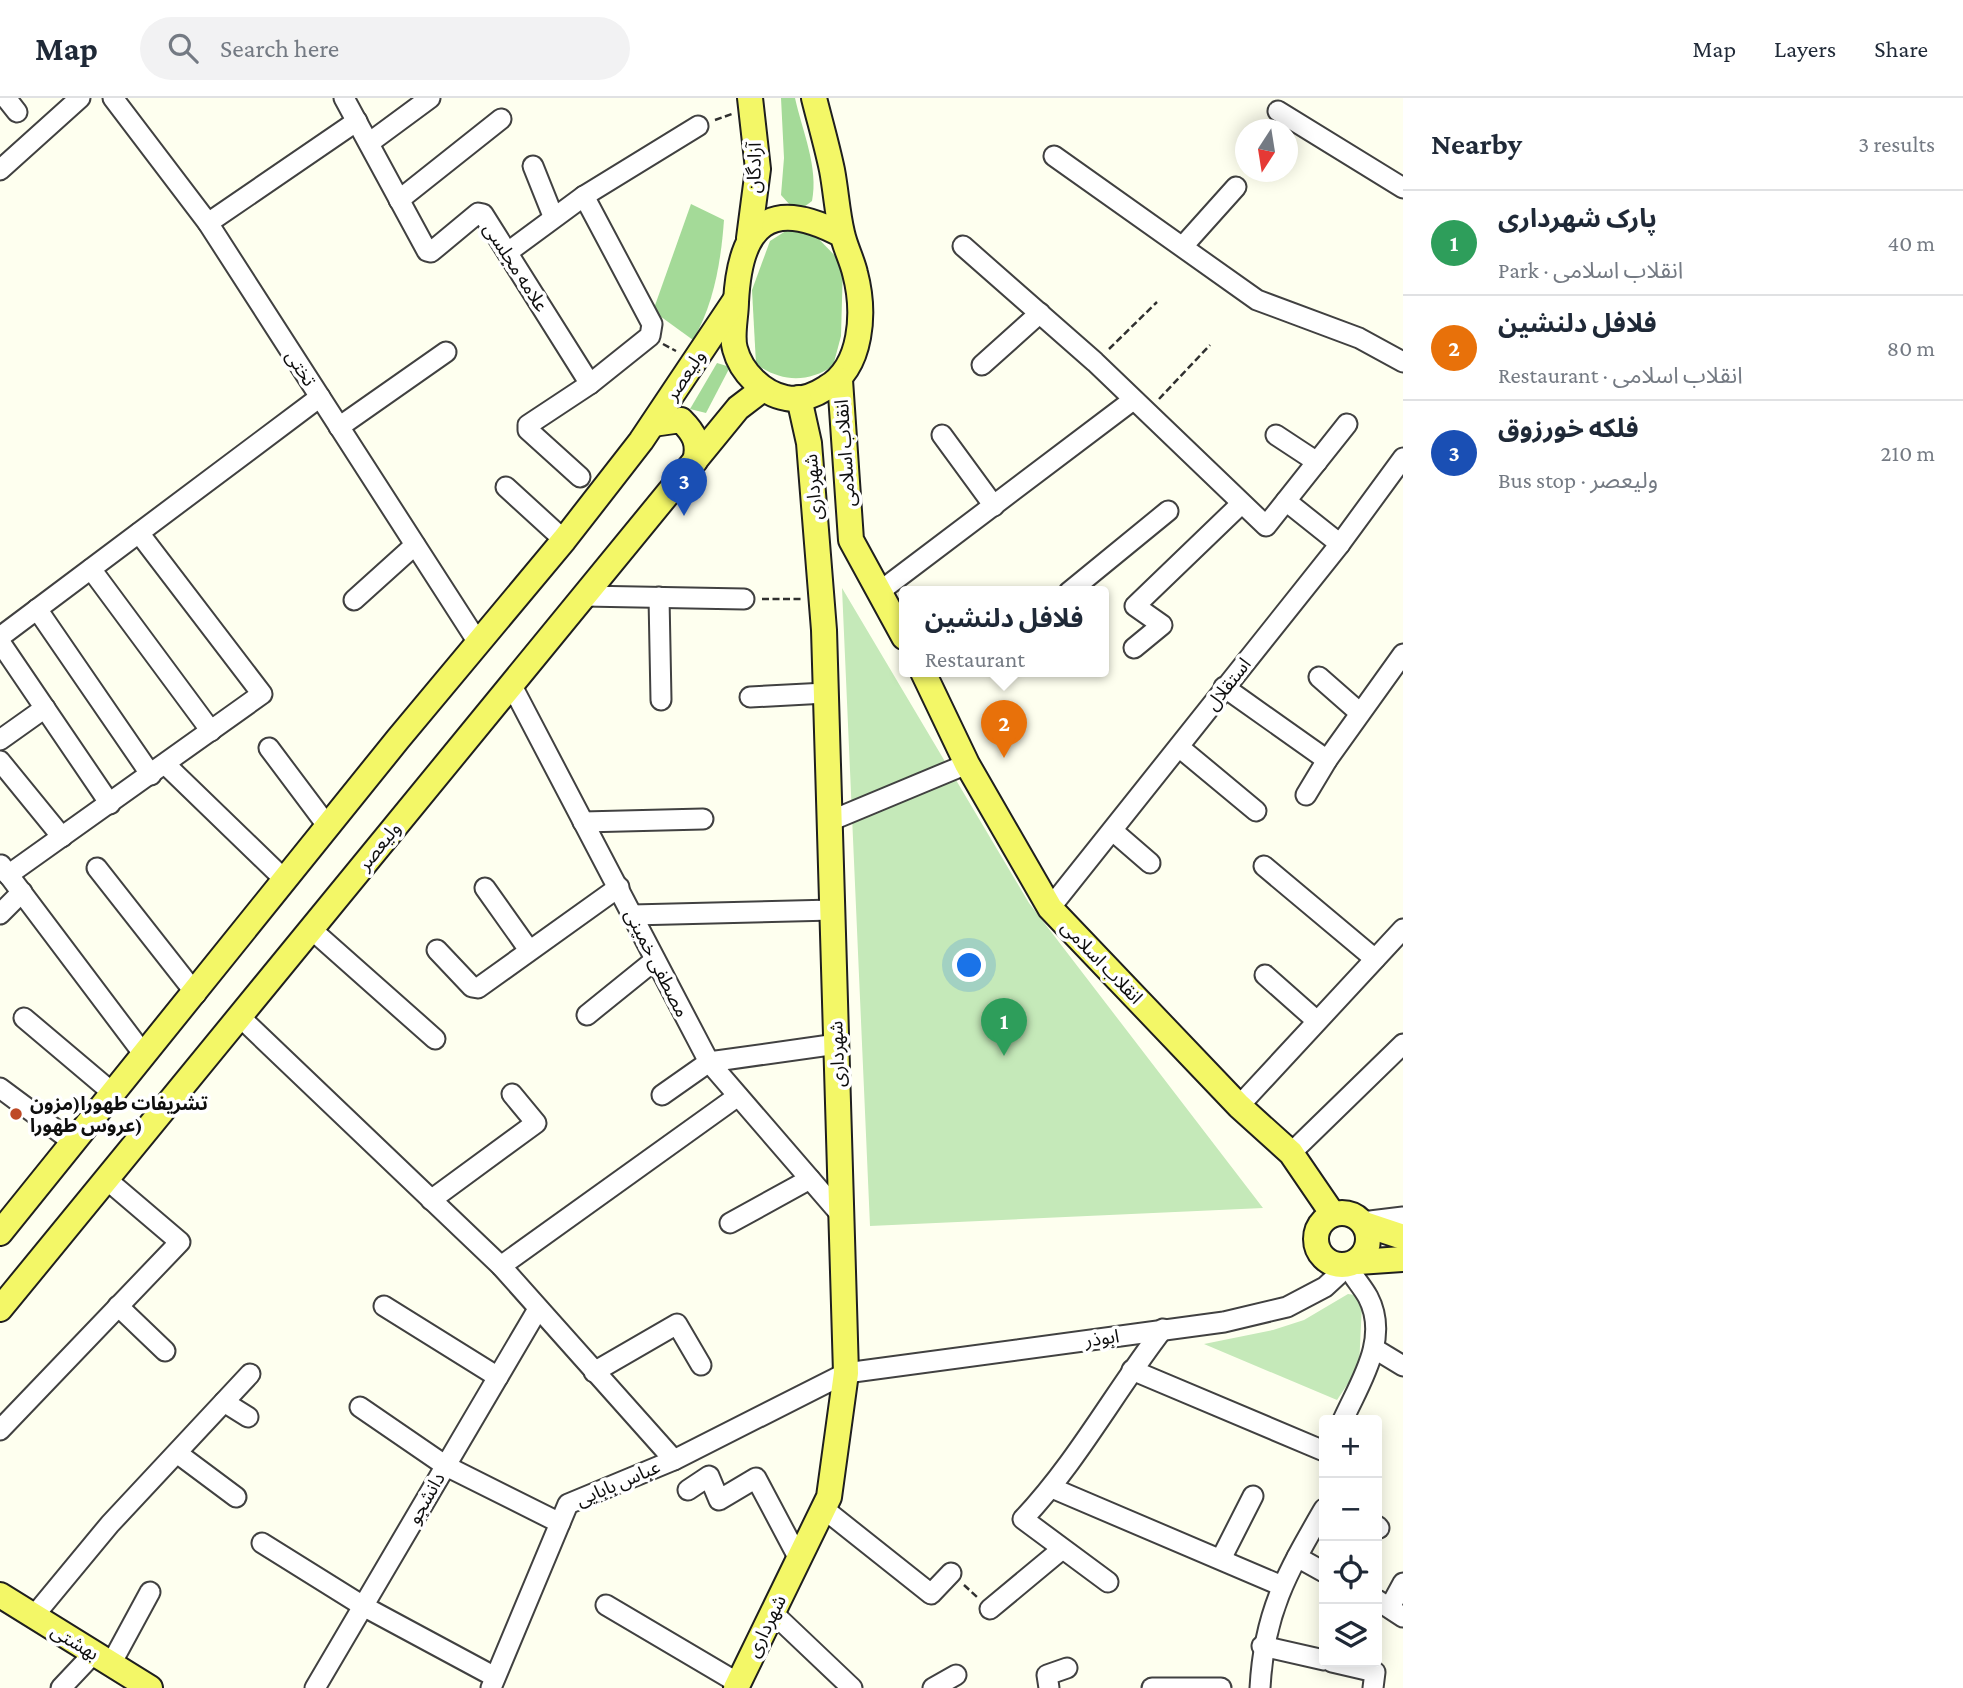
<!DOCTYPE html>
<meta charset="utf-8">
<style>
:root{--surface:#fff;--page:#f2f2f3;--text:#1f2937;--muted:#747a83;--line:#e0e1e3;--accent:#0f766e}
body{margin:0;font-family:"Crimson Pro","Noto Sans Arabic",serif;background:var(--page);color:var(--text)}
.controls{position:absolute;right:21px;bottom:21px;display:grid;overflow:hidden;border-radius:7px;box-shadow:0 4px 18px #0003}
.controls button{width:63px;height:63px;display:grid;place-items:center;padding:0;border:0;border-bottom:2px solid var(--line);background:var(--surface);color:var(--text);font:35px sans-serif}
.compass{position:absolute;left:1235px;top:21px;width:63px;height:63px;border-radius:50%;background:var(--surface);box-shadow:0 4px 18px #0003;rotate:192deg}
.you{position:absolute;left:970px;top:868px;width:24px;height:24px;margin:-18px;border:5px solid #fff;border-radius:50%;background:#1a73e8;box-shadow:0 0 0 10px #1a73e833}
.badge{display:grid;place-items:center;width:46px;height:46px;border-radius:50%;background:var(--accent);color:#fff;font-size:23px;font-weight:700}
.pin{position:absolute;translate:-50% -58px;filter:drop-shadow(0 2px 4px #0008)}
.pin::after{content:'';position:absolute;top:37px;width:24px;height:21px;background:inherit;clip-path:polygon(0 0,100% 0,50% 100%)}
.popup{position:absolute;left:899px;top:488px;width:210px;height:91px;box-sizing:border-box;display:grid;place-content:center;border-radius:7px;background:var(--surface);filter:drop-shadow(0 2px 5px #0005);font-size:23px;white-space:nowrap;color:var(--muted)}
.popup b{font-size:26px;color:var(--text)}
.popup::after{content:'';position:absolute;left:50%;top:100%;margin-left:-14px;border:14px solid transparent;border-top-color:var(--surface)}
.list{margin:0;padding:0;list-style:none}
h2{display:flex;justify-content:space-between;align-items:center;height:91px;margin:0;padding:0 28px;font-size:30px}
h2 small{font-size:23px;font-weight:400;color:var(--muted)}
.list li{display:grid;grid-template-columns:46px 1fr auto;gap:21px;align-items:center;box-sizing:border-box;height:105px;padding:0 28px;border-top:2px solid var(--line)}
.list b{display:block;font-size:26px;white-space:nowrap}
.list p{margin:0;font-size:23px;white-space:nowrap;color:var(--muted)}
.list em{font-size:23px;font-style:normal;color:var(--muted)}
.icon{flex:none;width:38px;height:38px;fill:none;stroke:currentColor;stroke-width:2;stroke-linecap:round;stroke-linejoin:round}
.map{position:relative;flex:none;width:1403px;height:1590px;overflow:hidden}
header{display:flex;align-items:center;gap:42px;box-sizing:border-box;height:98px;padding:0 35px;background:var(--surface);border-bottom:2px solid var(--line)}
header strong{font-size:33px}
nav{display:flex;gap:38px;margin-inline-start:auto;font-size:24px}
.search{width:490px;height:63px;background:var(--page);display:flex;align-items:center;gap:18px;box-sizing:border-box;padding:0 24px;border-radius:38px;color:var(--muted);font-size:26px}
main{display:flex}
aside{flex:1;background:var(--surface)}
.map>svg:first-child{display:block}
.green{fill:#c5e9b9}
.forest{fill:#a4da98}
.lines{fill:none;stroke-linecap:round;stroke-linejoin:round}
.minor-casing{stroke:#414141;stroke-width:23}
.major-casing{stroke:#1f1f1f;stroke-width:28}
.path{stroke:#303030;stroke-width:2.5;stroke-dasharray:7 3.5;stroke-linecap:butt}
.minor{stroke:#fff;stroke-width:19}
.major{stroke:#f3f767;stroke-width:24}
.poi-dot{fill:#be4926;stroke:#fff;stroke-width:2.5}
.labels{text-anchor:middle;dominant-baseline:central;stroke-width:7;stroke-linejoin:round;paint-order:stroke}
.street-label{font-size:19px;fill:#0e0e0e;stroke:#fff}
.poi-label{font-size:19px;font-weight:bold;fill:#0e0e0e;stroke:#fff;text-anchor:start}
</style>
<header>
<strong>Map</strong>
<div class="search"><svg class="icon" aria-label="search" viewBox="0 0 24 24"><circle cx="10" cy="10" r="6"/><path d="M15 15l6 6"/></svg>Search here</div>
<nav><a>Map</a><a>Layers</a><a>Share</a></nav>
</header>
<main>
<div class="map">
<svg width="1403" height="1590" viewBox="0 0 1403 1590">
<rect width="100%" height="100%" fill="#feffef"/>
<g class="green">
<polygon points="842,490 1029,805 1263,1110 870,1128"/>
<polygon points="1348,1196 1355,1197 1362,1206 1359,1269 1337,1302 1204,1246 1273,1232 1304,1222"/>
</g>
<g class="forest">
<path d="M781 0H795C802 32 819 70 812 103L804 109 790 107 781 97 784 60Z"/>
<path d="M691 106 724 122C721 163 714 206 693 242L653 213Z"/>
<path d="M792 129 811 133 843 166 841 238 833 268C808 285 780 284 756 266L752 192 770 143Z"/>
<polygon points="717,265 730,269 706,315 690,311"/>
</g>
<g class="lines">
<defs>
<g id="minor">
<polyline points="6,0 17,14"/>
<polyline points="113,0 208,125 479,546"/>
<polyline points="344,0 427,153 431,154 478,115 483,116 590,286"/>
<polyline points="1278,13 1403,90"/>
<polyline points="369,45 430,0"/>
<polyline points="1054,58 1257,202 1359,240 1403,264"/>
<polyline points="533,68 553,118"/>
<polyline points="0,72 80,0"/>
<polyline points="399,102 501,21"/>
<polyline points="208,125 357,23"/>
<polyline points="1184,147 1236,89"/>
<polyline points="963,148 1095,264 1266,428 1347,326"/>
<polyline points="508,154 584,98 698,28"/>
<polyline points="982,267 1040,215"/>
<polyline points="339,329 446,254"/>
<polyline points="942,337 994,408"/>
<polyline points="1276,337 1317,364"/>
<polyline points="580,379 528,332 528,327 590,286 650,238 652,226 584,98"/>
<polyline points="506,389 564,442"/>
<polyline points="1286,403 1340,446"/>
<polyline points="91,471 211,633"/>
<polyline points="879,494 1133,302"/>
<polyline points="1069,494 1168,413"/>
<polyline points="584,498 744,501"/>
<polyline points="659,499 661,602"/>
<polyline points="354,502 415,447"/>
<polyline points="37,511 151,677"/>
<polyline points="0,539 320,299"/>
<polyline points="0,544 110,706"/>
<polyline points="1134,550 1162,527 1135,508 1241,406"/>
<polyline points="1319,579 1360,615"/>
<polyline points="511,586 709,964 842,1118"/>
<polyline points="1224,589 1327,662"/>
<polyline points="750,599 826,595"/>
<polyline points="0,642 45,610"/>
<polyline points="1179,649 1256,713"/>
<polyline points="269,650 329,730"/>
<polyline points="0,663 62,739"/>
<polyline points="165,666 286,783"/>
<polyline points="1306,697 1327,662 1403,556"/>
<polyline points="830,723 967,666"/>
<polyline points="583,724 703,721"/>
<polyline points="1113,733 1150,765"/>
<polyline points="1,767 145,958"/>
<polyline points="1264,768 1375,861"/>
<polyline points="97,770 196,896"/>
<polyline points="8,777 262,596 139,435"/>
<polyline points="485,790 529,852"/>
<polyline points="1050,810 1340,446 1403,360"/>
<polyline points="0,816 22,794"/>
<polyline points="632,817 833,812"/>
<polyline points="311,831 435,941"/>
<polyline points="437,852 472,889 478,890 619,789"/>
<polyline points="1265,877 1317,923"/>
<polyline points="587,917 655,862"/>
<polyline points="239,918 501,1168 674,1362"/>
<polyline points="24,920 114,996"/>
<polyline points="0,990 74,1045"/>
<polyline points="662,997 709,964 837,946"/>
<polyline points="1239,1008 1403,831"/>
<polyline points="1291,1055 1403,946"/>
<polyline points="431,1102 536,1025 512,996"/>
<polyline points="1362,1124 1403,1119"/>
<polyline points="730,1125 810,1081"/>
<polyline points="501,1168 738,998"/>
<polyline points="118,1208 165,1253"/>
<polyline points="384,1208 498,1279"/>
<polyline points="1375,1251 1403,1268"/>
<polyline points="1132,1272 1324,1353"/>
<polyline points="594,1274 677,1226 701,1267"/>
<polyline points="224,1304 248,1319"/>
<polyline points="360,1309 446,1368 560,1425"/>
<path d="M1343 1322C1360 1284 1390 1241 1368 1199 1362 1188 1353 1179 1347 1167"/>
<polyline points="0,1332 180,1144 106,1081"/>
<polyline points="177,1355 236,1399"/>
<polyline points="1052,1390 1282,1488"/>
<polyline points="688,1392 709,1378 719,1402 756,1380 799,1461"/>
<polyline points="824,1411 931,1496 951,1475"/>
<polyline points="1377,1428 1379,1430"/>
<polyline points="262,1445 363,1508 495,1579"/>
<polyline points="1297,1459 1324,1474"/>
<polyline points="1221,1461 1253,1398"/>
<path d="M1108 1484 1023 1421C1077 1364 1115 1293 1163 1231"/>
<polyline points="1377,1502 1403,1519"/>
<polyline points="606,1507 738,1585"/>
<polyline points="1390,1509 1403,1485"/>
<polyline points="990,1511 1061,1452"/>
<polyline points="773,1515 852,1590"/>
<polyline points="33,1519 110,1426 250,1276"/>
<polyline points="1262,1548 1324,1562"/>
<polyline points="1332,1564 1375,1574 1373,1590"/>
<polyline points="111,1566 150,1494"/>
<polyline points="61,1590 94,1555"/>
<polyline points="315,1590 538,1211"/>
<polyline points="491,1590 568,1406 674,1362 846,1275 1224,1224 1287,1209 1325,1189 1338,1177 1341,1167"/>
<polyline points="933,1590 956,1577"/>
<polyline points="1049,1590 1047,1577 1067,1570"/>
<polyline points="1152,1590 1221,1590"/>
<path d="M1260 1590C1264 1514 1287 1475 1324 1411"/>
</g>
<g id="major">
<path d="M814 0C820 24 827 48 832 72 836 93 837 114 842 135 845 149 852 162 855 175 865 213 863 269 826 290 815 297 800 303 786 300 763 296 741 274 735 251 731 238 736 218 736 204 740 127 769 98 842 137"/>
<polyline points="749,140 758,71 750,0"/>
<polyline points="840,282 851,442 904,539"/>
<path d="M653 326 681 322C694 335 700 345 695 363"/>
<polyline points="923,574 967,666 1050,810 1239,1008 1291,1055 1332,1115"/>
<circle cx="1342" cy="1141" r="26"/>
<polyline points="1364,1126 1403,1139"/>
<polyline points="0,1135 398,641 564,442 641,343 736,201"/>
<polyline points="1358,1164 1403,1161"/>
<polyline points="0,1211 738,310 763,291"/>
<polyline points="0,1497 150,1590"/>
<polyline points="736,1590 829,1399 846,1275 824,532 809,345 799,300"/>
</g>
</defs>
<use href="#minor" class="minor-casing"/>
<use href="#major" class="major-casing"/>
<g class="path">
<polyline points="715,22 732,16"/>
<polyline points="663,246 676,253"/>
<polyline points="1109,251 1157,204"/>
<polyline points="1159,301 1210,247"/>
<polyline points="762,501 801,501"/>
<polyline points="964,1487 977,1499"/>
</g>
<use href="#minor" class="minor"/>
<use href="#major" class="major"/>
</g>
<circle class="poi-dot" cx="16" cy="1016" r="7"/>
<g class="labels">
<g class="street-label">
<text transform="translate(754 70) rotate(-89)">آزادگان</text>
<text transform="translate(516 169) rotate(57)">علامه مجلسی</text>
<text transform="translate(301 270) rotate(57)">تختی</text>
<text transform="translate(685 277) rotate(-56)">ولیعصر</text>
<text transform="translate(845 355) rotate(-94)">انقلاب اسلامی</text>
<text transform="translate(813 389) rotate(-95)">شهرداری</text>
<text transform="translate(1228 586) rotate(-52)">استقلال</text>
<text transform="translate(379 748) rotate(-51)">ولیعصر</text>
<text transform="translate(1102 864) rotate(46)">انقلاب اسلامی</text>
<text transform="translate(657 865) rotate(63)">مصطفی خمینی</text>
<text transform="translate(837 956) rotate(-92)">شهرداری</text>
<text transform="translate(1102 1240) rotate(-8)">ابوذر</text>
<text transform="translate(618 1385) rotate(-23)">عباس بابایی</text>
<text transform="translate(426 1400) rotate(-60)">دانشجو</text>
<text transform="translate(766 1528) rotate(-64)">شهرداری</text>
<text transform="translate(75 1544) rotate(31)">بهشتی</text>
</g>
<g class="poi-label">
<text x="30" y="1005">تشریفات طهورا(مزون<tspan x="30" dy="22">عروس طهورا)</tspan></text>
</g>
</g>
</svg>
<div class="controls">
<button>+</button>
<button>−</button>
<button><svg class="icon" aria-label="locate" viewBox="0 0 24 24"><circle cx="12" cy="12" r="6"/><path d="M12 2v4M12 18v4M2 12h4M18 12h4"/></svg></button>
<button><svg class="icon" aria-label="layers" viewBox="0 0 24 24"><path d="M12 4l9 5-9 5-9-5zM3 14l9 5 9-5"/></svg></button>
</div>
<svg class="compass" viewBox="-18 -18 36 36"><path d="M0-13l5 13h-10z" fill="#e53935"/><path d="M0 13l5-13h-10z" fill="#747a83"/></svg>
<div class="you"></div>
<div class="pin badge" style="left:1004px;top:958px;background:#2e9e5b">1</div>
<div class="pin badge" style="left:1004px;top:660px;background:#e8710a">2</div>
<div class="popup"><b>فلافل دلنشین</b>Restaurant</div>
<div class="pin badge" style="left:684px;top:418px;background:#1a4fb4">3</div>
</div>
<aside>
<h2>Nearby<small>3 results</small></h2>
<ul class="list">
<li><span class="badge" style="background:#2e9e5b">1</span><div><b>پارک شهرداری</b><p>Park · انقلاب اسلامی</p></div><em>40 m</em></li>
<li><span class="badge" style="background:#e8710a">2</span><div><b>فلافل دلنشین</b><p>Restaurant · انقلاب اسلامی</p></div><em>80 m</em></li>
<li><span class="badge" style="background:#1a4fb4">3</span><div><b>فلکه خورزوق</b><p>Bus stop · ولیعصر</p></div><em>210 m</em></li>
</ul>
</aside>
</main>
